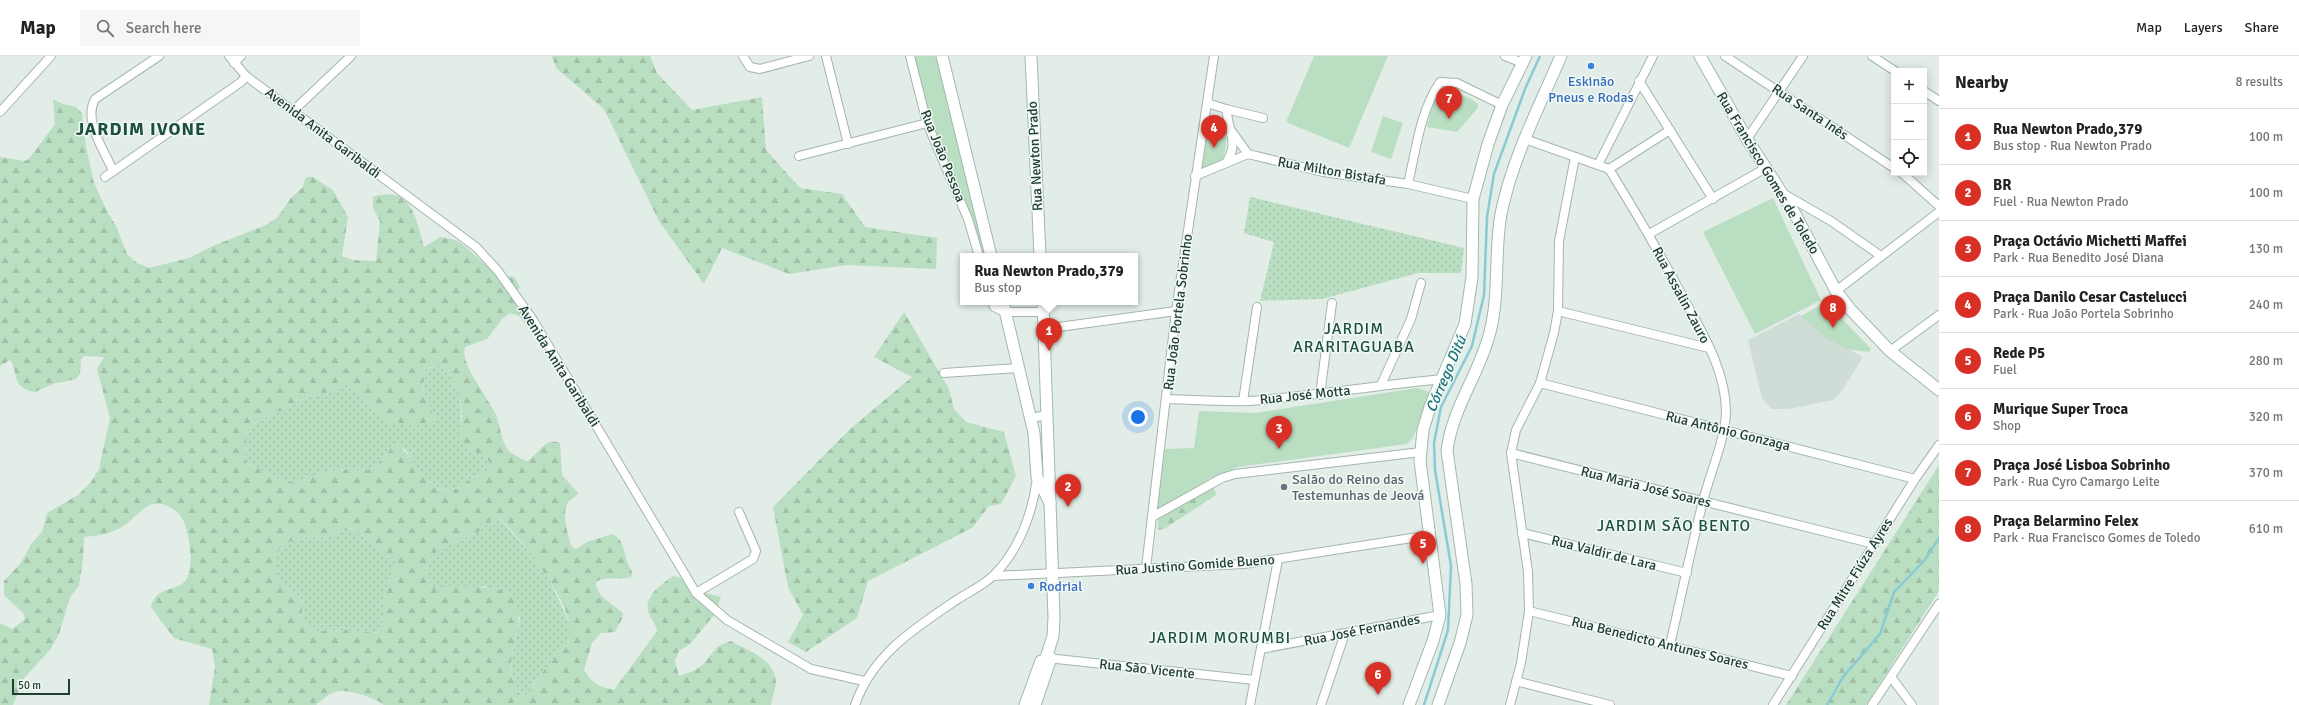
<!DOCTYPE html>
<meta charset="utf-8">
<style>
:root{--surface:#fff;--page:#f6f6f6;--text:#222;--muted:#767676;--line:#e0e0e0;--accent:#d93025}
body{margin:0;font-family:Signika,sans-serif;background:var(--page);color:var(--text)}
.controls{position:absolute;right:12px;top:12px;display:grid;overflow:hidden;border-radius:0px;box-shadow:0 2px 10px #0003}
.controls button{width:36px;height:36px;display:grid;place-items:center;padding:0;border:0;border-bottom:1px solid var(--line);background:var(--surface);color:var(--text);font:20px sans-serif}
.scale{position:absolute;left:12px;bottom:10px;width:58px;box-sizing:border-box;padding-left:4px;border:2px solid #213e35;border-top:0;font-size:11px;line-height:14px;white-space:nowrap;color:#213e35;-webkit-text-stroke:3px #f2f9f5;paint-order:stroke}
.you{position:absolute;left:1138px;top:361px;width:14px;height:14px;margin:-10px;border:3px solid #fff;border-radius:50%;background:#1a73e8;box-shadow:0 0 0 6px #1a73e833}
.badge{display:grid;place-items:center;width:26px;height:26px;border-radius:50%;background:var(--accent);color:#fff;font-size:13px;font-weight:700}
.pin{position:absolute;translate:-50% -33px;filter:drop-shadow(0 1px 2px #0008)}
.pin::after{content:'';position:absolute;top:21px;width:14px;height:12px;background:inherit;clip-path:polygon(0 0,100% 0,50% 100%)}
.popup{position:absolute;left:960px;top:197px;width:178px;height:52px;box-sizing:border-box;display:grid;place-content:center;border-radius:0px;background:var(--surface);filter:drop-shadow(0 1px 3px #0005);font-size:13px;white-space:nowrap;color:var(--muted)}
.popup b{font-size:15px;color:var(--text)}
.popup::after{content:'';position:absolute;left:50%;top:100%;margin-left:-8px;border:8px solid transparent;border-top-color:var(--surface)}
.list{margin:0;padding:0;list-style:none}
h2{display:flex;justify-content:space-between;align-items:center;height:52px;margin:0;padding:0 16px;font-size:17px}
h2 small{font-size:13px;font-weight:400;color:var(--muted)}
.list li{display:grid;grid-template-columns:26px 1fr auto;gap:12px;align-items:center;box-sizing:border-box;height:56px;padding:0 16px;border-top:1px solid var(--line)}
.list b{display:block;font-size:15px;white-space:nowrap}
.list p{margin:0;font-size:13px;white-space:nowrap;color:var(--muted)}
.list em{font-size:13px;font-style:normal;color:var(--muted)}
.icon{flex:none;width:22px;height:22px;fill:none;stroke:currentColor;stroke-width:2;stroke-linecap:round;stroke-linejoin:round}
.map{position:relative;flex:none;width:1939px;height:649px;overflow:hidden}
header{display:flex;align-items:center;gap:24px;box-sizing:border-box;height:56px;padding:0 20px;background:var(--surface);border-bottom:1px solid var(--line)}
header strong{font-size:19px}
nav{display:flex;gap:22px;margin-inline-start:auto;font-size:14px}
.search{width:280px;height:36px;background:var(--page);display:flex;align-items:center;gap:10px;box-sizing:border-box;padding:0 14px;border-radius:0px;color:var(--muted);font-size:15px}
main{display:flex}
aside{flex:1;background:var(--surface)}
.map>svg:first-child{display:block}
.built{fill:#d0dcd6}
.grass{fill:url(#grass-dots)}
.forest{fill:url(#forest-firs);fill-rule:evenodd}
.park{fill:#badec2}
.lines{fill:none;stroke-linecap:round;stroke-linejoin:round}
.stream{stroke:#88cbd3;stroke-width:2.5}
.street-casing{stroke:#a4b5ae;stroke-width:10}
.secondary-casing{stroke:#a0b9af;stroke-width:13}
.street{stroke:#fff;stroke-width:8}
.secondary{stroke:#fff;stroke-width:11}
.shop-dot{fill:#3f7fe0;stroke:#f2f9f5;stroke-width:1.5}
.worship-dot{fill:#6b7280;stroke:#f2f9f5;stroke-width:1.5}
.labels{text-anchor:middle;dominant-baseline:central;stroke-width:3;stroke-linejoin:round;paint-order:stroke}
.shop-label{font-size:14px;fill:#366cbe;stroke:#f2f9f5}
.street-label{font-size:14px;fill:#213e35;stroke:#f2f9f5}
.worship-label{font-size:14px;fill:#5b616d;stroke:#f2f9f5;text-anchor:start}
.water-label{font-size:15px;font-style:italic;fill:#19707c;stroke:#f2f9f5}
.quarter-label{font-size:16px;letter-spacing:1px;fill:#1c5142;stroke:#f2f9f5}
.district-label{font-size:18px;font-weight:bold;letter-spacing:1px;fill:#1c5142;stroke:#f2f9f5}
</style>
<header>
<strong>Map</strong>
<div class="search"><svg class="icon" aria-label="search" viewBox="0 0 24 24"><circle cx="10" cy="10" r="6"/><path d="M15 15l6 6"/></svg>Search here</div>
<nav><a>Map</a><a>Layers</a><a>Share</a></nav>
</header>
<main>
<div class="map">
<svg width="1939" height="649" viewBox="0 0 1939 649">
<defs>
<pattern id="grass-dots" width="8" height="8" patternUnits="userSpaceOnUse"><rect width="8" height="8" fill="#badec2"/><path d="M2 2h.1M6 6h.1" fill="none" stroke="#a0c0a7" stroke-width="1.8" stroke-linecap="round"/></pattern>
<pattern id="forest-firs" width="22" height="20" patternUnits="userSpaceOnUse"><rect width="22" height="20" fill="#badec2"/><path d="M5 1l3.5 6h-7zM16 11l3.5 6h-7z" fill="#a0c0a7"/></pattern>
</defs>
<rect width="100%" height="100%" fill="#e2ede7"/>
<polygon class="built" points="1799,258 1824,280 1863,301 1841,336 1833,344 1789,353 1771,353 1762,342 1748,284"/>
<g class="grass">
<polygon points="1250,141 1464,192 1461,217 1418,217 1322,243 1260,245 1274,186 1244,177"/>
<path d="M438 309C462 325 464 353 459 379L470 394 484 399 490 407C488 418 482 417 473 421 467 424 463 430 458 432 433 443 415 409 405 393L392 391 382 404 367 415 339 413 296 426 284 425 248 408 245 401 247 379 254 368 307 341 330 336 345 328 361 338 377 359 436 367V363C425 340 420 339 426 313Z"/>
<path d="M497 460 541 509 549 523 572 572 569 585 534 627 530 638 517 640 511 615 512 601 520 561 485 530 472 532 433 531 426 520C433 484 449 492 475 478 483 473 489 465 497 460Z"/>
<path d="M350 472 374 488 396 506C393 519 386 530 384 542 381 558 387 561 376 577L349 574 313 575 303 566 301 542 279 526 275 511V499L285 487 310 481 324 482Z"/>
</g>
<g class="forest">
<polygon points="552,0 650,0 657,17 692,54 762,41 766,94 800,132 842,138 865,171 937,182 936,213 846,209 789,218 722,192 704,228 659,165 604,53 556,12"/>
<path d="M53 43 63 48 76 51 82 57 86 91 94 127 106 153 116 170 127 198 137 207 149 212 189 202 215 189 266 169 277 162 291 142 302 132 306 121H313L333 134 348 161 342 200 353 204 376 205 380 165 373 152V141C411 128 416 162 424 191L440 181 456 184 466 191 495 218 514 221 520 231 516 238V244L536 281 519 260 510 257 503 262 487 283 465 291C459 307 489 343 495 357 500 367 500 379 505 389 508 397 519 402 527 405 539 398 544 381 560 387L562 419 578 437C576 442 569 443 567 448 562 460 568 478 571 490L576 493 587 486 612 478C624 483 623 495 627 505 628 510 633 513 632 520 621 526 607 518 596 526 595 539 613 549 623 557L622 563 615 576 601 577 592 587 584 614C592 627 599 631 614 634L657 575C656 568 652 564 649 558 642 541 662 528 673 520L679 521 698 535 721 541 715 558 690 588 679 595 675 605 679 620C687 617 696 615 702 609 715 597 711 591 731 585 747 595 776 602 776 628 775 634 772 642 771 649H384C376 642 350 634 340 635 330 636 323 643 316 649H209L215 611 212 593 174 582 151 551C156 527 182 538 188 520 193 506 190 486 186 472 184 463 180 458 173 453 145 435 138 466 116 474 106 479 94 480 84 481L83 502 79 530 70 541 59 578 50 594 24 622 13 649H0V567L12 573 23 565 25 562 23 557 4 539V525L21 507 31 488 42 476 47 457 78 439 91 426 99 413 110 362 97 313 104 301 84 300 81 303 80 318 76 323 53 328 35 336C11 333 18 313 10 304L0 310V101L24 105 29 103 55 68ZM438 309C457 321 462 342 462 364 461 368 458 374 459 379 460 390 475 397 484 399L490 407C488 420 479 417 470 423 466 425 462 430 458 432 429 445 415 400 397 388L392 391 382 404 367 415 339 413 296 426 284 425 248 408 245 401 247 379 254 368 307 341 330 336 345 328 361 338 377 359 392 368 417 370 436 367V363C425 340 420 339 426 313ZM497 460C518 478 581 556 569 584 567 589 562 592 559 596 548 609 536 623 529 638L517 640C516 631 511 621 511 613 511 584 528 564 511 538 486 528 460 531 433 531L426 520C433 484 449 492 475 478 483 474 489 465 497 460ZM350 472 374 488 396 506C393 519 386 530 384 542 381 558 387 561 376 577L349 574 313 575 303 566 301 542 279 526 275 511V499L285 487 310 481 324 482Z"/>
<polygon points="904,256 949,333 954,353 966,366 1004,376 1016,420 1001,448 989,450 972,472 868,525 857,562 806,596 788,586 803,559 788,531 773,451 850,373 912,321 874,301"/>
<polygon points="1939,409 1939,535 1866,649 1786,649"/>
<polygon points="1214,431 1216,439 1164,473 1158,474 1158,460"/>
</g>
<g class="park">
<polygon points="914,0 939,0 988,200 982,200 971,162 931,66"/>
<polygon points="1314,0 1388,0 1349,92 1286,66"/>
<polygon points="1448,35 1470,42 1478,48 1477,53 1457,76 1427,71 1433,46 1440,36"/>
<path d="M1207 60C1227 64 1230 88 1222 104L1203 114 1199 112Z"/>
<polygon points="1383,60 1403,67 1391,103 1371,96"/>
<polygon points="1773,142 1821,244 1755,278 1703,176"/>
<polygon points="1831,243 1842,263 1871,293 1869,296 1846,293 1826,282 1801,260"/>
<polygon points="1417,332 1430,336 1429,340 1413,382 1407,388 1238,411 1211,422 1166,451 1160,453 1157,452 1165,393 1194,392 1199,355 1256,357"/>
</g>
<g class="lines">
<g class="stream">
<polyline points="1424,649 1448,574 1451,510 1435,414 1434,387 1441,351 1472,290 1484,239 1487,161 1494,118 1525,33 1540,0"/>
<polyline points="1827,649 1843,621 1880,578 1894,536 1924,505 1939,482"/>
</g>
<defs>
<g id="street">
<polyline points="229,0 246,20 476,191 498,215 533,264 696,537 727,564 811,613 864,625"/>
<polyline points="743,0 750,11 760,13 809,0"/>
<polyline points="826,0 848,88"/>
<polyline points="910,0 927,67 968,163 979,200"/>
<polyline points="1505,0 1523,7"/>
<polyline points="1725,0 1894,112"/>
<polyline points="1872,0 1895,15"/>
<polyline points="234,7 241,0"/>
<polyline points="1639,25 1713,143"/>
<polyline points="1924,35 1939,45"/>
<polyline points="1207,47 1226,53 1230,73 1248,98"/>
<polyline points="1226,53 1263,62"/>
<polyline points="293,55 351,0"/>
<polyline points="0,56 51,0"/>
<polyline points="1525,83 1609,113"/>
<polyline points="1747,83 1803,0"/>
<polyline points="799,100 927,67"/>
<path d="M1226 107C1232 98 1235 89 1231 78"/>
<polyline points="1598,109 1653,0"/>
<path d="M1609 113C1635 155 1659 196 1682 239 1701 275 1725 312 1726 354 1726 382 1710 417 1703 445 1691 493 1681 541 1670 589"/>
<polyline points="1609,113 1670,74"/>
<path d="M113 115C104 93 83 66 95 43L159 0"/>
<polyline points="1902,117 1939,150"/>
<polyline points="1195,120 1248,98 1323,116 1408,128 1473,143"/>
<polyline points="105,121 241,26 246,20"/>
<path d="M1408 128C1416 94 1420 55 1440 26L1457 27 1502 49"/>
<polyline points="1784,138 1831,165 1881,200"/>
<polyline points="1649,178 1766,112"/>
<polyline points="1836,235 1939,156"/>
<polyline points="992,246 994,251 1005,256 1043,256"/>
<polyline points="1558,255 1709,292"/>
<polyline points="1044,273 1176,255"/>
<polyline points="1890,295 1939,259"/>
<polyline points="944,317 1018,312"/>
<polyline points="1540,327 1915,423"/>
<polyline points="1381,329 1411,263 1421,227"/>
<polyline points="1320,339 1332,247"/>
<path d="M1167 343C1194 344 1222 346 1249 345 1314 340 1378 329 1443 323"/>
<polyline points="1243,345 1257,251"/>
<polyline points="1030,362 1048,359"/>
<polyline points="1511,397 1874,488"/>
<polyline points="1152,461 1222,422 1235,418 1421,396"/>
<polyline points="1522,477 1687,517"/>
<polyline points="1146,512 1176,255 1214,0"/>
<polyline points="993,520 1244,508 1431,479"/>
<polyline points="696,537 753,503 756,495 739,456"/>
<polyline points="1529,555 1792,620"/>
<polyline points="1261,593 1440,559"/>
<polyline points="1047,602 1254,624"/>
<polyline points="1891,621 1912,649"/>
<polyline points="1516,625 1610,649"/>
<path d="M855 649C873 598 915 572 958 543 969 536 984 529 994 519 1019 494 1033 456 1037 422"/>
<polyline points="1250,649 1278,504"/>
<polyline points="1321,649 1345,577"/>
<polyline points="1510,649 1521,607 1529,555 1528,516 1511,397 1516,374 1540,327 1554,277 1558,255 1559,185 1575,101"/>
<polyline points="1773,649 1915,423 1939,389"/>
<polyline points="1872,649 1939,548"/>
</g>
<g id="secondary">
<polyline points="942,0 991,200"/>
<polyline points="1031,0 1040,200"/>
<polyline points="1700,0 1747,83 1794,156 1836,235 1850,253 1890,295 1939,334"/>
<polyline points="1003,246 1034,377 1037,421 1050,447"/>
<polyline points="1043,246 1054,561 1053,580 1046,602"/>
<polyline points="1025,649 1041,605"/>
<polyline points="1035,649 1051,602"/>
<polyline points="1409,649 1433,585 1440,559 1420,405 1423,374 1430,351 1465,268 1472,221 1473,143 1488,88 1502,49 1526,0"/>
<path d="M1438 649 1460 587 1467 559 1466 528 1447 395C1452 352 1480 317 1490 276 1500 237 1494 197 1501 158 1512 103 1539 51 1561 0"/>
</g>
</defs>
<use href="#street" class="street-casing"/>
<use href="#secondary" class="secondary-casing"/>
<use href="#street" class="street"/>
<use href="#secondary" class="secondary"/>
</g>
<g class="shop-dot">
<circle cx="1591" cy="10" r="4"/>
<circle cx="1031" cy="530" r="4"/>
</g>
<circle class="worship-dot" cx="1284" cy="431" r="4"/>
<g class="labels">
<g class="shop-label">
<text x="1591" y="25">Eskinão<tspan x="1591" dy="16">Pneus e Rodas</tspan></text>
<text x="1039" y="530" text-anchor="start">Rodrial</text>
</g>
<g class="street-label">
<text transform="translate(1810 56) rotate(34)">Rua Santa Inês</text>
<text transform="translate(323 77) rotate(37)">Avenida Anita Garibaldi</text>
<text transform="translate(943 100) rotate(68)">Rua João Pessoa</text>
<text transform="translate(1035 100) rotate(-93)">Rua Newton Prado</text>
<text transform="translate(1332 115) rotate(10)">Rua Milton Bistafa</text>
<text transform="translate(1768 117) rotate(59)">Rua Francisco Gomes de Toledo</text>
<text transform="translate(1681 239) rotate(62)">Rua Assalin Zauro</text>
<text transform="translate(1178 256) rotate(-83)">Rua João Portela Sobrinho</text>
<text transform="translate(559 310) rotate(58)">Avenida Anita Garibaldi</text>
<text transform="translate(1305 339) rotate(-6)">Rua José Motta</text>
<text transform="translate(1728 375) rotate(14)">Rua Antônio Gonzaga</text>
<text transform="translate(1646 431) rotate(14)">Rua Maria José Soares</text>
<text transform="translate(1604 497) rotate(14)">Rua Valdir de Lara</text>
<text transform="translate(1195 509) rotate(-4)">Rua Justino Gomide Bueno</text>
<text transform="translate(1855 518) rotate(-58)">Rua Mitre Fiúza Ayres</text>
<text transform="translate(1362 574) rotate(-11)">Rua José Fernandes</text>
<text transform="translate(1660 587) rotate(14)">Rua Benedicto Antunes Soares</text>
<text transform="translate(1147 613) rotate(6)">Rua São Vicente</text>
</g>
<g class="worship-label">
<text x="1292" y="423">Salão do Reino das<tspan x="1292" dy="16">Testemunhas de Jeová</tspan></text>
</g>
<g class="water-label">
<text transform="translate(1446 318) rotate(-67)">Córrego Ditú</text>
</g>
<g class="quarter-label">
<text x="1354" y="273">JARDIM<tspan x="1354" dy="18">ARARITAGUABA</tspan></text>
<text x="1674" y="470">JARDIM SÃO BENTO</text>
<text x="1220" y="582">JARDIM MORUMBI</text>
</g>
<g class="district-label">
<text x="141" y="73">JARDIM IVONE</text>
</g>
</g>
</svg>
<div class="controls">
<button>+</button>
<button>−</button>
<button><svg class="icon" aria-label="locate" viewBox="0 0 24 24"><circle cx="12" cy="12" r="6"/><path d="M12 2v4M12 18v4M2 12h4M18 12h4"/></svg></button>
</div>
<div class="scale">50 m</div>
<div class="you"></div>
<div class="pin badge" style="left:1049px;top:295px">1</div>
<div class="popup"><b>Rua Newton Prado,379</b>Bus stop</div>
<div class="pin badge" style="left:1068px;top:451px">2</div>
<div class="pin badge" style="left:1279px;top:393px">3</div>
<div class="pin badge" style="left:1214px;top:92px">4</div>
<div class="pin badge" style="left:1423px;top:508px">5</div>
<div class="pin badge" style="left:1378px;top:639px">6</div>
<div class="pin badge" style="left:1449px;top:63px">7</div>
<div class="pin badge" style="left:1833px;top:272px">8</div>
</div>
<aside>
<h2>Nearby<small>8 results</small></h2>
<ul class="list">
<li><span class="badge">1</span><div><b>Rua Newton Prado,379</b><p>Bus stop · Rua Newton Prado</p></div><em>100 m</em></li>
<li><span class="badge">2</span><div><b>BR</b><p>Fuel · Rua Newton Prado</p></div><em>100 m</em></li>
<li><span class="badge">3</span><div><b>Praça Octávio Michetti Maffei</b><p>Park · Rua Benedito José Diana</p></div><em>130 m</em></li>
<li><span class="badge">4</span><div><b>Praça Danilo Cesar Castelucci</b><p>Park · Rua João Portela Sobrinho</p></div><em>240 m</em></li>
<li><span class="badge">5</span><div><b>Rede P5</b><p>Fuel</p></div><em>280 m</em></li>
<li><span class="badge">6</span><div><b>Murique Super Troca</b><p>Shop</p></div><em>320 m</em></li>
<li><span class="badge">7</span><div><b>Praça José Lisboa Sobrinho</b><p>Park · Rua Cyro Camargo Leite</p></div><em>370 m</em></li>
<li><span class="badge">8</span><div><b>Praça Belarmino Felex</b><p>Park · Rua Francisco Gomes de Toledo</p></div><em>610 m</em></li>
</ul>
</aside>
</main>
